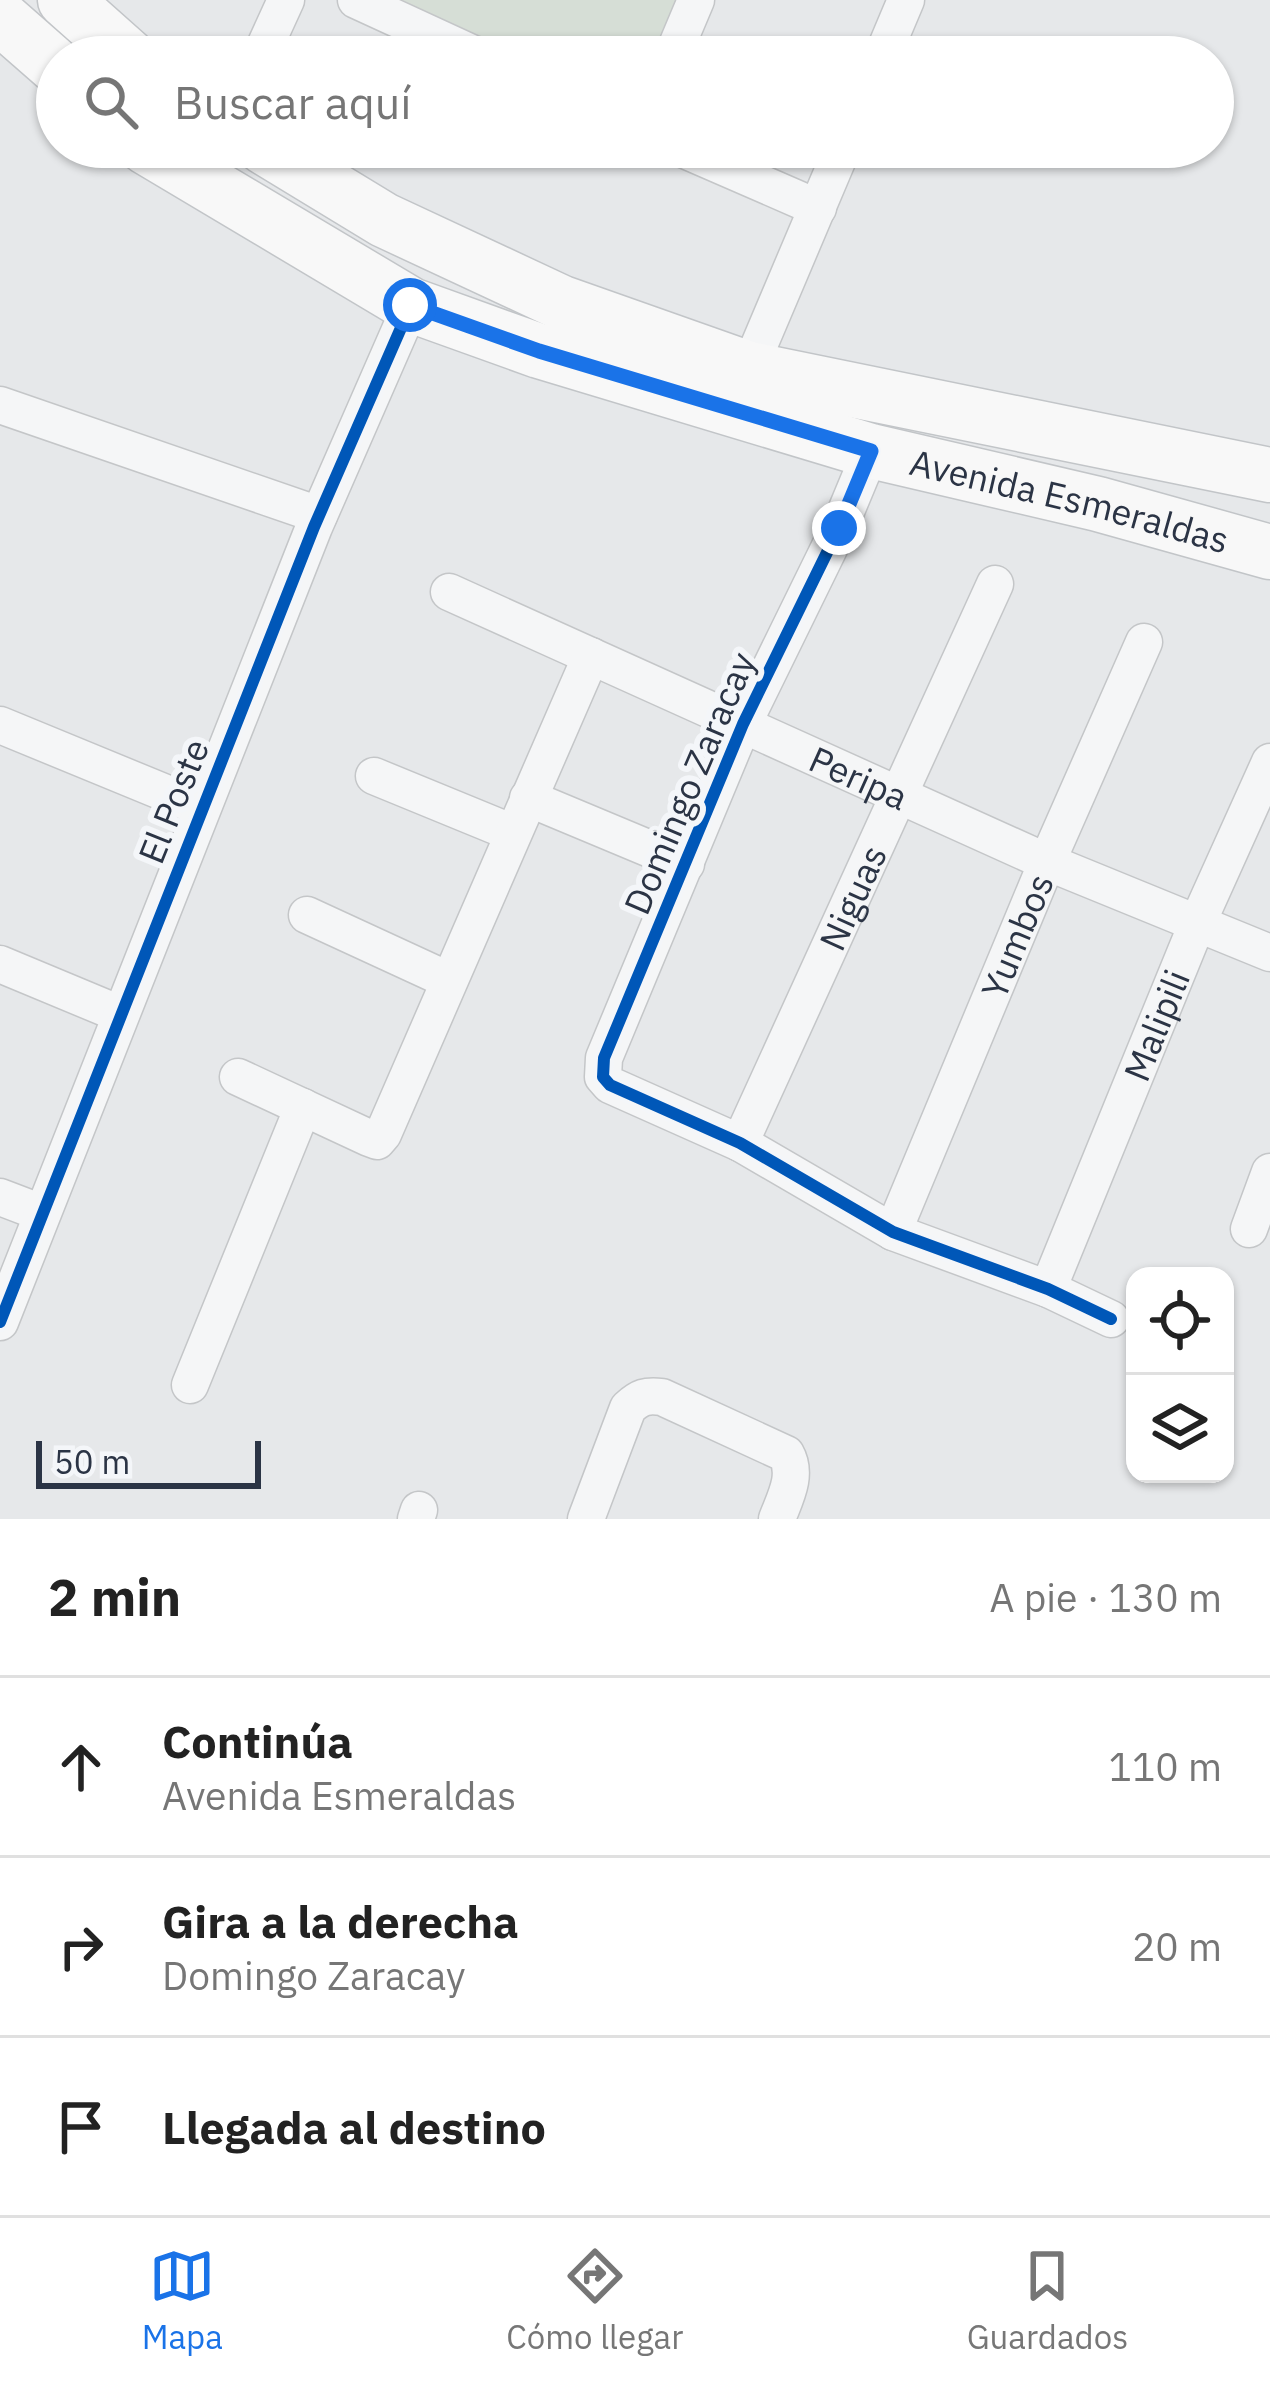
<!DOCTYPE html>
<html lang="es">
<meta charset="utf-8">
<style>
:root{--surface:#fff;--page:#f2f2f2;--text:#222;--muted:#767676;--line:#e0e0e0;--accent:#1a73e8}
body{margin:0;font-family:"IBM Plex Sans",sans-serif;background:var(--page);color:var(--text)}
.controls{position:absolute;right:36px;bottom:36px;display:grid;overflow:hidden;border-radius:24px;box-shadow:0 3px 9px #0004}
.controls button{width:108px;height:108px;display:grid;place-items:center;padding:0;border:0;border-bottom:3px solid var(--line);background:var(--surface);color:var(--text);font:60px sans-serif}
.scale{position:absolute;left:36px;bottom:30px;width:225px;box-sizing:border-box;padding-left:12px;border:6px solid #2b3445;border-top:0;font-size:33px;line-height:42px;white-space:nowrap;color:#2b3445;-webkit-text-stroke:9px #f4f6f9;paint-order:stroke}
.stop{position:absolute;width:36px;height:36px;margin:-27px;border:9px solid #1a73e8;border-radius:50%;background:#fff}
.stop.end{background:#1a73e8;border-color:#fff;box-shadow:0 3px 12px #0008}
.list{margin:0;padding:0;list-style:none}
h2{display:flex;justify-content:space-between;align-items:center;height:156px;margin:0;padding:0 48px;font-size:51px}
h2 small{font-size:39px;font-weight:400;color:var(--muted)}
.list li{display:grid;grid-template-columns:78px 1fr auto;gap:36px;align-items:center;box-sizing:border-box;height:180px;padding:0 48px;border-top:3px solid var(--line)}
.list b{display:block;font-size:45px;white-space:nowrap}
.list p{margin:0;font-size:39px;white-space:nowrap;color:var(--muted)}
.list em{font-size:39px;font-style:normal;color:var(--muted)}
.icon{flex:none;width:66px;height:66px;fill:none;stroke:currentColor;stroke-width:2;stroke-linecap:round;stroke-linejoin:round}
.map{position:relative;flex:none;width:1270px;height:1519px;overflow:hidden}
.search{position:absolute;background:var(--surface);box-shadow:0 3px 9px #0004;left:36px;right:36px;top:36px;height:132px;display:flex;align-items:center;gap:30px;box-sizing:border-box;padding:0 42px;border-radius:66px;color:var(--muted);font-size:45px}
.sheet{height:696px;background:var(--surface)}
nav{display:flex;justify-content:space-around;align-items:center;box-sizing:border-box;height:168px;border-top:3px solid var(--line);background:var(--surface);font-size:33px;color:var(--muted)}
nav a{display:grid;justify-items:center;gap:6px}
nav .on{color:var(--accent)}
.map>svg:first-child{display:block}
.green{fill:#d6ded6}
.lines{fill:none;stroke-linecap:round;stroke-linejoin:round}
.minor-casing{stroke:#c4c6c8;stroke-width:39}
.primary-casing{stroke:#c2c5c8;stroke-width:57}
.minor{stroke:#f5f6f7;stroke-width:36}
.primary{stroke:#f8f8f8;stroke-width:54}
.cycleway-casing{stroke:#f4f6f9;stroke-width:20}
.cycleway{stroke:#0057b8;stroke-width:12}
.route{stroke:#1a73e8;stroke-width:15}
.labels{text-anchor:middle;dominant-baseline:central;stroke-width:12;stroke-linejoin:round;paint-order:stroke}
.street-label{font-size:36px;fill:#2b3445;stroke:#f4f6f9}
</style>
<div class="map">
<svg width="1270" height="1519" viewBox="0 0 1270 1519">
<rect width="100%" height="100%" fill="#e6e8ea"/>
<polygon class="green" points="356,0 693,0 670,57 480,57"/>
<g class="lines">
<defs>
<g id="minor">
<polyline points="356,0 480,57"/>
<polyline points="260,57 286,0"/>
<polyline points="672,57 696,0"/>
<polyline points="882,57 906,0"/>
<polyline points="678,147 818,208"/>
<polyline points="749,369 843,147"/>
<polyline points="0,405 319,515"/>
<polyline points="871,451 839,528 743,724 604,1058 603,1077 610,1085 740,1143 893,1232 1048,1289 1111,1319"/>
<path id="s1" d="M449 592 1047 862 1270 953"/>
<polyline points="0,725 202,808"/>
<polyline points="374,776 513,833"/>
<polyline points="528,798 686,864"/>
<polyline points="307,915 448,980"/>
<polyline points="0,964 120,1014"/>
<polyline points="238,1077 369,1138 377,1141 383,1134 591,656"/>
<path id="s2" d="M740 1143 995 584"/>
<polyline points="0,1197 42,1213"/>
<polyline points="1249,1229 1270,1172"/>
<path id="s3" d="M893 1232 1047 862 1144 642"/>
<path id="s4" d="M1048 1289 1197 924 1270 762"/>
<polyline points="0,1322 314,527 411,305"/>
<polyline points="190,1385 303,1107"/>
<polyline points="416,1519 419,1510"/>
<path d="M586 1519 628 1408C640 1397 646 1395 662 1397L786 1454C798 1475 785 1498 777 1519"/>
</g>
<g id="primary">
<polyline points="65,0 129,57"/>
<polyline points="0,17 57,67"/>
<path id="s5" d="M146 147 411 305 539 351 871 451 1098 504 1270 552"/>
<polyline points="264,147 384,220 562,303 749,369 1270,475"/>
</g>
</defs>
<use href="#minor" class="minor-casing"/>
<use href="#primary" class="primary-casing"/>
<use href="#minor" class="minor"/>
<use href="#primary" class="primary"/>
<defs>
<g id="cycleway">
<polyline points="871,451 839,528 743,724 604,1058 603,1077 610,1085 740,1143 893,1232 1048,1289 1111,1319"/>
<polyline points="0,1322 314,527 411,305"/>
</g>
</defs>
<use href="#cycleway" class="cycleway-casing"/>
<use href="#cycleway" class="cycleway"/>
</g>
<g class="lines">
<polyline class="route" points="410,305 539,351 871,451 839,528"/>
</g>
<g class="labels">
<g class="street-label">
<text stroke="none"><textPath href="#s5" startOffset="996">Avenida Esmeraldas</textPath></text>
<text stroke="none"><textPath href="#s1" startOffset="450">Peripa</textPath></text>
<text transform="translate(689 783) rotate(-67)">Domingo Zaracay</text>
<text transform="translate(173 801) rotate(-68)">El Poste</text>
<text stroke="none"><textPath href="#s2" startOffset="270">Niguas</textPath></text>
<text stroke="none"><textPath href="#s3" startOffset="321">Yumbos</textPath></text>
<text stroke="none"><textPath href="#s4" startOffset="285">Malipili</textPath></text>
</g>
</g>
</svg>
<div class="controls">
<button><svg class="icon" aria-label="locate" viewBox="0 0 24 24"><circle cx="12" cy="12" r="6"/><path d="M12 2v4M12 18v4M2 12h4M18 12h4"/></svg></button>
<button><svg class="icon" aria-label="layers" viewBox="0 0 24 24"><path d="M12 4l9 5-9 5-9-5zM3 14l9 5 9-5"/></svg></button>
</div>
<div class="scale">50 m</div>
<div class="stop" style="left:410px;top:305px"></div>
<div class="stop end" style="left:839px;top:528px"></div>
<div class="search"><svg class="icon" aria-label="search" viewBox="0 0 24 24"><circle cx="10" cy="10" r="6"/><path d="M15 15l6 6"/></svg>Buscar aquí</div>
</div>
<section class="sheet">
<h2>2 min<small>A pie · 130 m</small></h2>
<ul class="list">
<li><svg class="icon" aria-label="ahead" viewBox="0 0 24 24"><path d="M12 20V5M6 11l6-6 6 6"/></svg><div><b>Continúa</b><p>Avenida Esmeraldas</p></div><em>110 m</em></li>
<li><svg class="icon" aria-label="right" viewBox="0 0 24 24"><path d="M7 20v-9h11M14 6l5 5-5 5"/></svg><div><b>Gira a la derecha</b><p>Domingo Zaracay</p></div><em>20 m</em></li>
<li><svg class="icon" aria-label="arrive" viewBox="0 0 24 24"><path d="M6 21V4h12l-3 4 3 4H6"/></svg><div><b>Llegada al destino</b></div></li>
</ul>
</section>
<nav>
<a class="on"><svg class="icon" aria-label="map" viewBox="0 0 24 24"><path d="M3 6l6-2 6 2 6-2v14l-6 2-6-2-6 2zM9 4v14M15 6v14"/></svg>Mapa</a>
<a><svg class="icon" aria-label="directions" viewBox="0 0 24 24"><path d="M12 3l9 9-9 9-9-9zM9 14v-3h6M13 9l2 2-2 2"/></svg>Cómo llegar</a>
<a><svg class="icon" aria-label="saved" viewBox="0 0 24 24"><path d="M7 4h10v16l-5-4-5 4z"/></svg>Guardados</a>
</nav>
